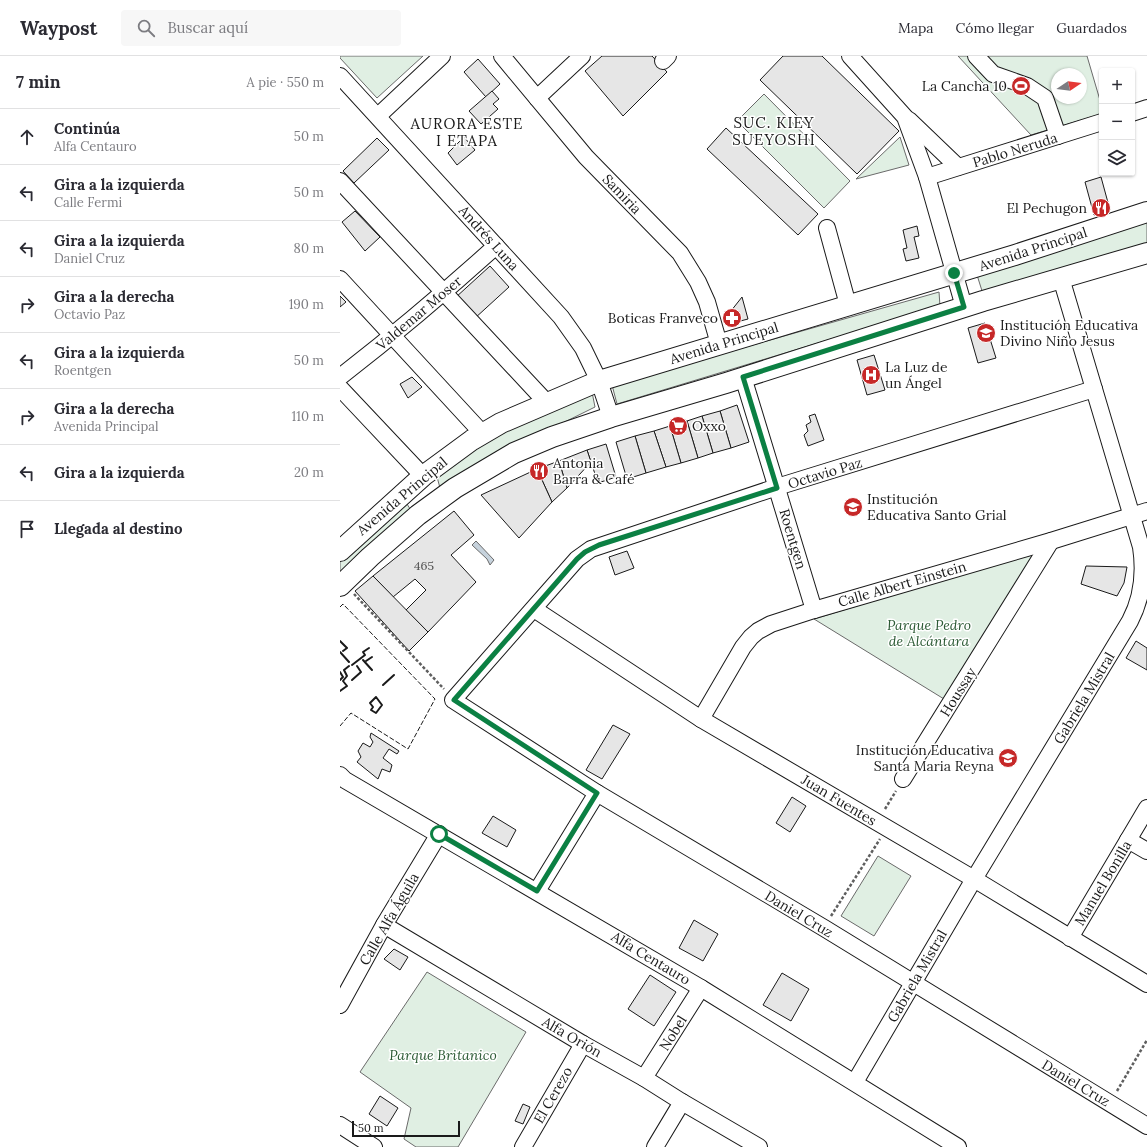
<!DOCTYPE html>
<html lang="es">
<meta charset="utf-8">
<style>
:root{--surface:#fff;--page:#f7f7f7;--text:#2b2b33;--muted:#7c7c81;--line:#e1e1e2}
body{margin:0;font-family:Lora,serif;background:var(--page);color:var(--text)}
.controls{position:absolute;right:12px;top:12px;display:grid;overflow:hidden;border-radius:4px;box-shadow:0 1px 3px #0004}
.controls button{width:36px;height:36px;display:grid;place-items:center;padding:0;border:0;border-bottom:1px solid var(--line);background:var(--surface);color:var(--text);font:20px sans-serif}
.compass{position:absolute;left:711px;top:12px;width:36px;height:36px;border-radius:50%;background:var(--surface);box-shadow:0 1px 3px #0004;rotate:77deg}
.scale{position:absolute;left:12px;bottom:10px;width:108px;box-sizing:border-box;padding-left:4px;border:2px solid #1a1a1a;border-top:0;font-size:11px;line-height:14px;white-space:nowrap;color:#1a1a1a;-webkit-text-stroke:3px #fff;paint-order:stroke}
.stop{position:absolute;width:12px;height:12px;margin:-9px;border:3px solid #0b8043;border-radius:50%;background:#fff}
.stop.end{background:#0b8043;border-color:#fff;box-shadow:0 1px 4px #0008}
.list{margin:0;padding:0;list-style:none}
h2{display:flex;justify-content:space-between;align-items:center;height:52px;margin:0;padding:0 16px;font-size:17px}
h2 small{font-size:13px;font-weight:400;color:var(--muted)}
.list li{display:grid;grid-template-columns:26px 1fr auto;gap:12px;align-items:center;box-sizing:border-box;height:56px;padding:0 16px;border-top:1px solid var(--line)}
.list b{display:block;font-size:15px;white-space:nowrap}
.list p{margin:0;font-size:13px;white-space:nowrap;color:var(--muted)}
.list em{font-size:13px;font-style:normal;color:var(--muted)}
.icon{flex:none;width:22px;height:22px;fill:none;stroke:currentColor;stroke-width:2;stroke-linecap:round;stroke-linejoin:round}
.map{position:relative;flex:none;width:807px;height:1091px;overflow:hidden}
header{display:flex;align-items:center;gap:24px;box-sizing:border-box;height:56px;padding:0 20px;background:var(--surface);border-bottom:1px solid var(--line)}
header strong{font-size:19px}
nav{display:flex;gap:22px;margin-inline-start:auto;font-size:14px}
.search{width:280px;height:36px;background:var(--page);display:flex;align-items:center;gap:10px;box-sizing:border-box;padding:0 14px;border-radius:4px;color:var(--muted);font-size:15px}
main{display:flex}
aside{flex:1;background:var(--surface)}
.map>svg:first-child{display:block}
.green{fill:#e0efe3;stroke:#6a6a6a;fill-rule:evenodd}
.water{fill:#c6d2dc;stroke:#6a6a6a}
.building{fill:#e6e6e6;stroke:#1a1a1a}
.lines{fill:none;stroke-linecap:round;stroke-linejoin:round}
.minor-casing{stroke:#1a1a1a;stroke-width:18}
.major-casing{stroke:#1a1a1a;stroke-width:22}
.path{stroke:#5f5f5f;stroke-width:2.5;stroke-dasharray:3 2;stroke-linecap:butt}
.minor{stroke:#fff;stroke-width:16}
.major{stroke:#fff;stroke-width:20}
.fence{stroke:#1a1a1a;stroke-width:1;stroke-dasharray:5 2;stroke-linecap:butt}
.wall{stroke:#1a1a1a;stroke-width:2}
.route{stroke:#0b8043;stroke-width:5}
.labels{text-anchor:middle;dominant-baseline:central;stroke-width:3;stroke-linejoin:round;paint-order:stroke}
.number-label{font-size:12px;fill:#4d4d4d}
.poi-label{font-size:14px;fill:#1a1a1a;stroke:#fff;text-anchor:start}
.street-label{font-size:14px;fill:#1a1a1a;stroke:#fff}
.park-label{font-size:14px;font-style:italic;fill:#2b5a34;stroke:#fff}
.neighbourhood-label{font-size:15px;letter-spacing:1px;fill:#1a1a1a;stroke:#fff}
</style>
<header>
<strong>Waypost</strong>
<div class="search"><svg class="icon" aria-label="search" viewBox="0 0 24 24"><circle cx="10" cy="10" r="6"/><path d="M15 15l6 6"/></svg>Buscar aquí</div>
<nav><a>Mapa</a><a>Cómo llegar</a><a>Guardados</a></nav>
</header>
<main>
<aside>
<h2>7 min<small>A pie · 550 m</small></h2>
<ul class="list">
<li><svg class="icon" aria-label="ahead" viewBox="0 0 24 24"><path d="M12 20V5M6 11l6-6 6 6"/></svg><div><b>Continúa</b><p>Alfa Centauro</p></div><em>50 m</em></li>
<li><svg class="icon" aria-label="left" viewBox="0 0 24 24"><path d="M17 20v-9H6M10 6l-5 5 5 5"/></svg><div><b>Gira a la izquierda</b><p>Calle Fermi</p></div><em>50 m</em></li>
<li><svg class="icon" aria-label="left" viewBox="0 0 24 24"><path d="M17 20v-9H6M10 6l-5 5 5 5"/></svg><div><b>Gira a la izquierda</b><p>Daniel Cruz</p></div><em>80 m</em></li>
<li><svg class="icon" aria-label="right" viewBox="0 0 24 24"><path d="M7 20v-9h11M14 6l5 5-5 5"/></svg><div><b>Gira a la derecha</b><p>Octavio Paz</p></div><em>190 m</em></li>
<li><svg class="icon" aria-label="left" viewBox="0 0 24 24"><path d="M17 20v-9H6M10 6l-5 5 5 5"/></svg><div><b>Gira a la izquierda</b><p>Roentgen</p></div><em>50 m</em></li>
<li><svg class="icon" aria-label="right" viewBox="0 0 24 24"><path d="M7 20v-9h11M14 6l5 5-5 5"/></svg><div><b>Gira a la derecha</b><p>Avenida Principal</p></div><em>110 m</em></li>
<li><svg class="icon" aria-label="left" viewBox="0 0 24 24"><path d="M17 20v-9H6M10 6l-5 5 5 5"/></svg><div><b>Gira a la izquierda</b></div><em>20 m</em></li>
<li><svg class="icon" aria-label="arrive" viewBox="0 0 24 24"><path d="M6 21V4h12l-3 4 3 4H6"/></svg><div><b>Llegada al destino</b></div></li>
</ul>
</aside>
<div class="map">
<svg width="807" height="1091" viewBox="0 0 807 1091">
<rect width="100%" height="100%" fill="#fff"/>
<g class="green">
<polygon points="0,0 83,0 37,42 0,2"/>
<path d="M618 0H747L762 51V58L691 79ZM717 18H741V42H717Z"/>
<polygon points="424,38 510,125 484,152 397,65"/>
<polygon points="560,81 569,109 516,123"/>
<polygon points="807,164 807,188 643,238 637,219"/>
<polygon points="599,236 600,250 277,348 272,329"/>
<polygon points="252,336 255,351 152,402 100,432 96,417 168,371"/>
<polygon points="67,448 72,456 0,519 0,505"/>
<polygon points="697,495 604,643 474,563"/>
<polygon points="538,800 571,820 534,880 501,860"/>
<polygon points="87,916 186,976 118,1091 76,1091 64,1083 71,1052 20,1016"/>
</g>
<polygon class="water" points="136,485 154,504 150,509 147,503 132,489"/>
<g class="building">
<polygon points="262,0 312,0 327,16 283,60 245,15"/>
<polygon points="443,0 482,0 559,75 517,118 420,24"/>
<polygon points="138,3 160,28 146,41 124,16"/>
<polygon points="152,35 159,43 153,48 158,53 141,68 129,55"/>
<polygon points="386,72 478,158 458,179 367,93"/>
<polygon points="124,81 135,94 117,109 108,97"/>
<polygon points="37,82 49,94 14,127 3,115"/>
<polygon points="761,121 770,154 754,159 745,126"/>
<polygon points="15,155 40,181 25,195 2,166"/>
<polygon points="577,170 579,180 574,181 579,202 566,205 563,193 567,192 563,174"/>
<polygon points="150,210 169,231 134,263 115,242"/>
<polygon points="0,240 6,246 0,251"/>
<polygon points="402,241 408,263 389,268 387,260"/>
<polygon points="645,267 656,302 638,307 628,272"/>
<polygon points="534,299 545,334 527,339 517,304"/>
<polygon points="72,321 82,331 68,342 60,328"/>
<polygon points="397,349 409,386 391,392 380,355"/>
<polygon points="380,355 391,392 373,397 362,360"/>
<polygon points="475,358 484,384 468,390 464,379 468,375 466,369 471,366 469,360"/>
<polygon points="362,360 373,397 358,402 347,365"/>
<polygon points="347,365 358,402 341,407 330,370"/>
<polygon points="330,370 341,407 326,411 314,375"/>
<polygon points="314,375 326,411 306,417 295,380"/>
<polygon points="295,380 306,417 287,423 276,386"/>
<polygon points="266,388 276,421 258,427 247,394"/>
<polygon points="247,394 251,406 227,432 219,405"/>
<polygon points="219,405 227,432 212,446 197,413"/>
<polygon points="197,413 212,446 179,482 141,439"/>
<polygon points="114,455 134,479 111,499 136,526 88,576 66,554 86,534 75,523 53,541 33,520"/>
<polygon points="287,495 294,512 275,519 269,501"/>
<polygon points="746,510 787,511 784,527 777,540 741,528"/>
<polygon points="33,520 88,576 69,595 15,535"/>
<polygon points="796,585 807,592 807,614 786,602"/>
<polygon points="273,669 290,678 262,723 246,714"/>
<polygon points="31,677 59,695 57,698 49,693 43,702 52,709 50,716 42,713 38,723 17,706 21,701 18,695 23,687 30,691 33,686 30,681"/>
<polygon points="452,741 466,750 450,776 436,767"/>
<polygon points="153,760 176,774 167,791 142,777"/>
<polygon points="354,864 378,878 363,905 339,892"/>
<polygon points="54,893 68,901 60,914 44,903"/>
<polygon points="442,917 469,933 451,965 423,949"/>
<polygon points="310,919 336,936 314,970 288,953"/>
<polygon points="40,1040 58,1052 47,1070 29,1058"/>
<polygon points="183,1048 190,1051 183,1068 175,1065"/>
</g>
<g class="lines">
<defs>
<g id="minor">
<polyline points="162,0 246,101 340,197 358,226 367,246 379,288"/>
<polyline points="510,0 565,61 587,121 624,251"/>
<polyline points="636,0 653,18 687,30 705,42 718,80"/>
<polyline points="323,5 328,0"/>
<polyline points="0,20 221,261 243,292 259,325 271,361"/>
<polyline points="197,42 242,0"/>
<polyline points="792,57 807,52"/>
<polyline points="38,60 102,0"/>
<polyline points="569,64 618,111"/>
<polyline points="587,121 762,66"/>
<polyline points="0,125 208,348"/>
<polyline points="487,172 508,249"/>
<polyline points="0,223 143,378"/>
<path d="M0 321C54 279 105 236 156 190"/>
<polyline points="403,321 474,554"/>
<polyline points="0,332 83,420"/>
<polyline points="754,333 437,431 251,493 237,503 113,644 257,737 484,872 807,1070"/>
<polyline points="194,553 361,663 634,823 807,928"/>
<polyline points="361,663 403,591 411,581 418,575 431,568 474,554 711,485 807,455"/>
<polyline points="0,719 5,724 361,932 618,1091"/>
<polyline points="563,723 711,485"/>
<polyline points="788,784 807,795"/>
<polyline points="197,835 257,737"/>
<polyline points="44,869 243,988 304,1022 342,1046 419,1091"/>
<polyline points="730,882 807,752"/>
<polyline points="0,949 44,869 99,778"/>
<polyline points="304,1022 361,932"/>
<path d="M515 1026 634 823 790 565C802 542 805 517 801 491L721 222"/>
<polyline points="0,1069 34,1091"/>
<polyline points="183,1091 243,988"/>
<polyline points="315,1091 342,1046"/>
</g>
<g id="major">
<polyline points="0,495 83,420 132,384 161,367 259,325 675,199 807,156"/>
<polyline points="0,530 30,501 78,459 115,432 174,397 212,381 271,361 386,327 643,245 807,197"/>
</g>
</defs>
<use href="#minor" class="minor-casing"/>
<use href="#major" class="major-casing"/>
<g class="path">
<polyline points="14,538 104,633"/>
<polyline points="545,753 556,735"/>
<polyline points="491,860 540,783"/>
<polyline points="777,1035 807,984"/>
</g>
<use href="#minor" class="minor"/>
<use href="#major" class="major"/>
<polyline class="fence" points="0,551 3,548 95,643 68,693 11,657 0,670"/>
<g class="wall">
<polyline points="0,585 7,592 3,595"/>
<polyline points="0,596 9,606"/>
<polyline points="23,604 32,614"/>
<polyline points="26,605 32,601"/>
<polyline points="12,609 25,599 23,596 29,592"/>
<polyline points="0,616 3,621 0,624"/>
<polyline points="12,624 21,616 17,610"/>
<polyline points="43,629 54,619"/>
<polyline points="0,635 7,630 3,625 7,620 4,614 9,610"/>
<polygon points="36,641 42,649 36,657 31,654 33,651 30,647"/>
</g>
</g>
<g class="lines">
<polyline class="route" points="99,778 197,835 257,737 114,644 237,503 245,496 259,489 437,432 403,321 624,251 614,217"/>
</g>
<defs>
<symbol id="stadium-disc" viewBox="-11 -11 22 22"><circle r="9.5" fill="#c62828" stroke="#fff"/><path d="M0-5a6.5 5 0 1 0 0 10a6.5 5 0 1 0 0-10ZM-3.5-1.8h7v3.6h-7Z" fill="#fff"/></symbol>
<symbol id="restaurant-disc" viewBox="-11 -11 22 22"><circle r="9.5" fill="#c62828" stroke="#fff"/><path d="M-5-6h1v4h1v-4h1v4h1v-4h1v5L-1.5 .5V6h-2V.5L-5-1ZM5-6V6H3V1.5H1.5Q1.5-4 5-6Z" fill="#fff"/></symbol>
<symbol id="pharmacy-disc" viewBox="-11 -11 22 22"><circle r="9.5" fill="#c62828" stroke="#fff"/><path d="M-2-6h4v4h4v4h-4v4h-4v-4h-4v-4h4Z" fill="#fff"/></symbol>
<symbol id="school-disc" viewBox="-11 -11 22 22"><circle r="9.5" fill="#c62828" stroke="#fff"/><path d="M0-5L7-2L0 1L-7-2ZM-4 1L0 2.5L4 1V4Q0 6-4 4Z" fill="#fff"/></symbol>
<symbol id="hospital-disc" viewBox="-11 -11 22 22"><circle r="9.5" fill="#c62828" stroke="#fff"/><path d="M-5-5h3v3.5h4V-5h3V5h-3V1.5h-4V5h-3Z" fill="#fff"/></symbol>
<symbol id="supermarket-disc" viewBox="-11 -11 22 22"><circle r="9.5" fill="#c62828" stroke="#fff"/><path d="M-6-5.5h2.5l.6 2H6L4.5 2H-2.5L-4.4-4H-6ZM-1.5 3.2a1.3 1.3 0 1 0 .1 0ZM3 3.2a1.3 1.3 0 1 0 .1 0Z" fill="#fff"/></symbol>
</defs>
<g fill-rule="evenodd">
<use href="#stadium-disc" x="670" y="19" width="22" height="22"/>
<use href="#restaurant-disc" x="750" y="141" width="22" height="22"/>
<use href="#pharmacy-disc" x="381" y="251" width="22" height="22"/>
<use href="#school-disc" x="635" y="266" width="22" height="22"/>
<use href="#hospital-disc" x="520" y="308" width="22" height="22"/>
<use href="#supermarket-disc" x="327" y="359" width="22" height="22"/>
<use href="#restaurant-disc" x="188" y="404" width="22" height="22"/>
<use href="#school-disc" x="502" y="440" width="22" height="22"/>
<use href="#school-disc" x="657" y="691" width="22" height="22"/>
</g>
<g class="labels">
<g class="number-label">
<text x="84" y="509">465</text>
</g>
<g class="poi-label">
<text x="667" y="30" text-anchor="end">La Cancha 10</text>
<text x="747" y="152" text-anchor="end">El Pechugon</text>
<text x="378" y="262" text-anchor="end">Boticas Franveco</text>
<text x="660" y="269">Institución Educativa<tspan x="660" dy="16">Divino Niño Jesus</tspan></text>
<text x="545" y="311">La Luz de<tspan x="545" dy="16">un Ángel</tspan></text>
<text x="352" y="370">Oxxo</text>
<text x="213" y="407">Antonia<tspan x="213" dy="16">Barra &amp; Café</tspan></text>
<text x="527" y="443">Institución<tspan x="527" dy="16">Educativa Santo Grial</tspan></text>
<text x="654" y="694" text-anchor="end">Institución Educativa<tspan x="654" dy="16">Santa Maria Reyna</tspan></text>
</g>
<g class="street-label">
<text transform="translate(675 94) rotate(-17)">Pablo Neruda</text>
<text transform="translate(282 138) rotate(46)">Samiria</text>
<text transform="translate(149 182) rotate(48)">Andrés Luna</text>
<text transform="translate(693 193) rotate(-18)">Avenida Principal</text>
<text transform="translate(79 257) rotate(-40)">Valdemar Moser</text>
<text transform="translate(384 287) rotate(-17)">Avenida Principal</text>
<text transform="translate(485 417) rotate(-17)">Octavio Paz</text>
<text transform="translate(62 440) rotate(-40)">Avenida Principal</text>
<text transform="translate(453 483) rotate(73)">Roentgen</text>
<text transform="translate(562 528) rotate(-16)">Calle Albert Einstein</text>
<text transform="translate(618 636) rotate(-58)">Houssay</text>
<text transform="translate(744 642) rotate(-59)">Gabriela Mistral</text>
<text transform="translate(499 744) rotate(31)">Juan Fuentes</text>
<text transform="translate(763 827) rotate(-59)">Manuel Bonilla</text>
<text transform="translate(459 858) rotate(31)">Daniel Cruz</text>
<text transform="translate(49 863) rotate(-60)">Calle Alfa Águila</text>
<text transform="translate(311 902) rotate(31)">Alfa Centauro</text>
<text transform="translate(577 920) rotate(-60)">Gabriela Mistral</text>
<text transform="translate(333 977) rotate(-58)">Nobel</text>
<text transform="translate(232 981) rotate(30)">Alfa Orión</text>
<text transform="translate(736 1027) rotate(31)">Daniel Cruz</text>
<text transform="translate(213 1039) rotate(-60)">El Cerezo</text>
</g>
<g class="park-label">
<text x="589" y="569">Parque Pedro<tspan x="589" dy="16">de Alcántara</tspan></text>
<text x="103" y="999">Parque Britanico</text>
</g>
<g class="neighbourhood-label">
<text x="434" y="66">SUC. KIEY<tspan x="434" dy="17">SUEYOSHI</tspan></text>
<text x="127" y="67">AURORA ESTE<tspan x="127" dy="17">I ETAPA</tspan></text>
</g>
</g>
</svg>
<div class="controls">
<button>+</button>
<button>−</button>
<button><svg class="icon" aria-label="layers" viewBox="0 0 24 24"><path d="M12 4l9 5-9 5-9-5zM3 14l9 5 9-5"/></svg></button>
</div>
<svg class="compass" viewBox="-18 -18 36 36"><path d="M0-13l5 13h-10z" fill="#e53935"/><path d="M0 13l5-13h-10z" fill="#7c7c81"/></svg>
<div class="scale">50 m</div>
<div class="stop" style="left:99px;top:778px"></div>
<div class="stop end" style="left:614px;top:217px"></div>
</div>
</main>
